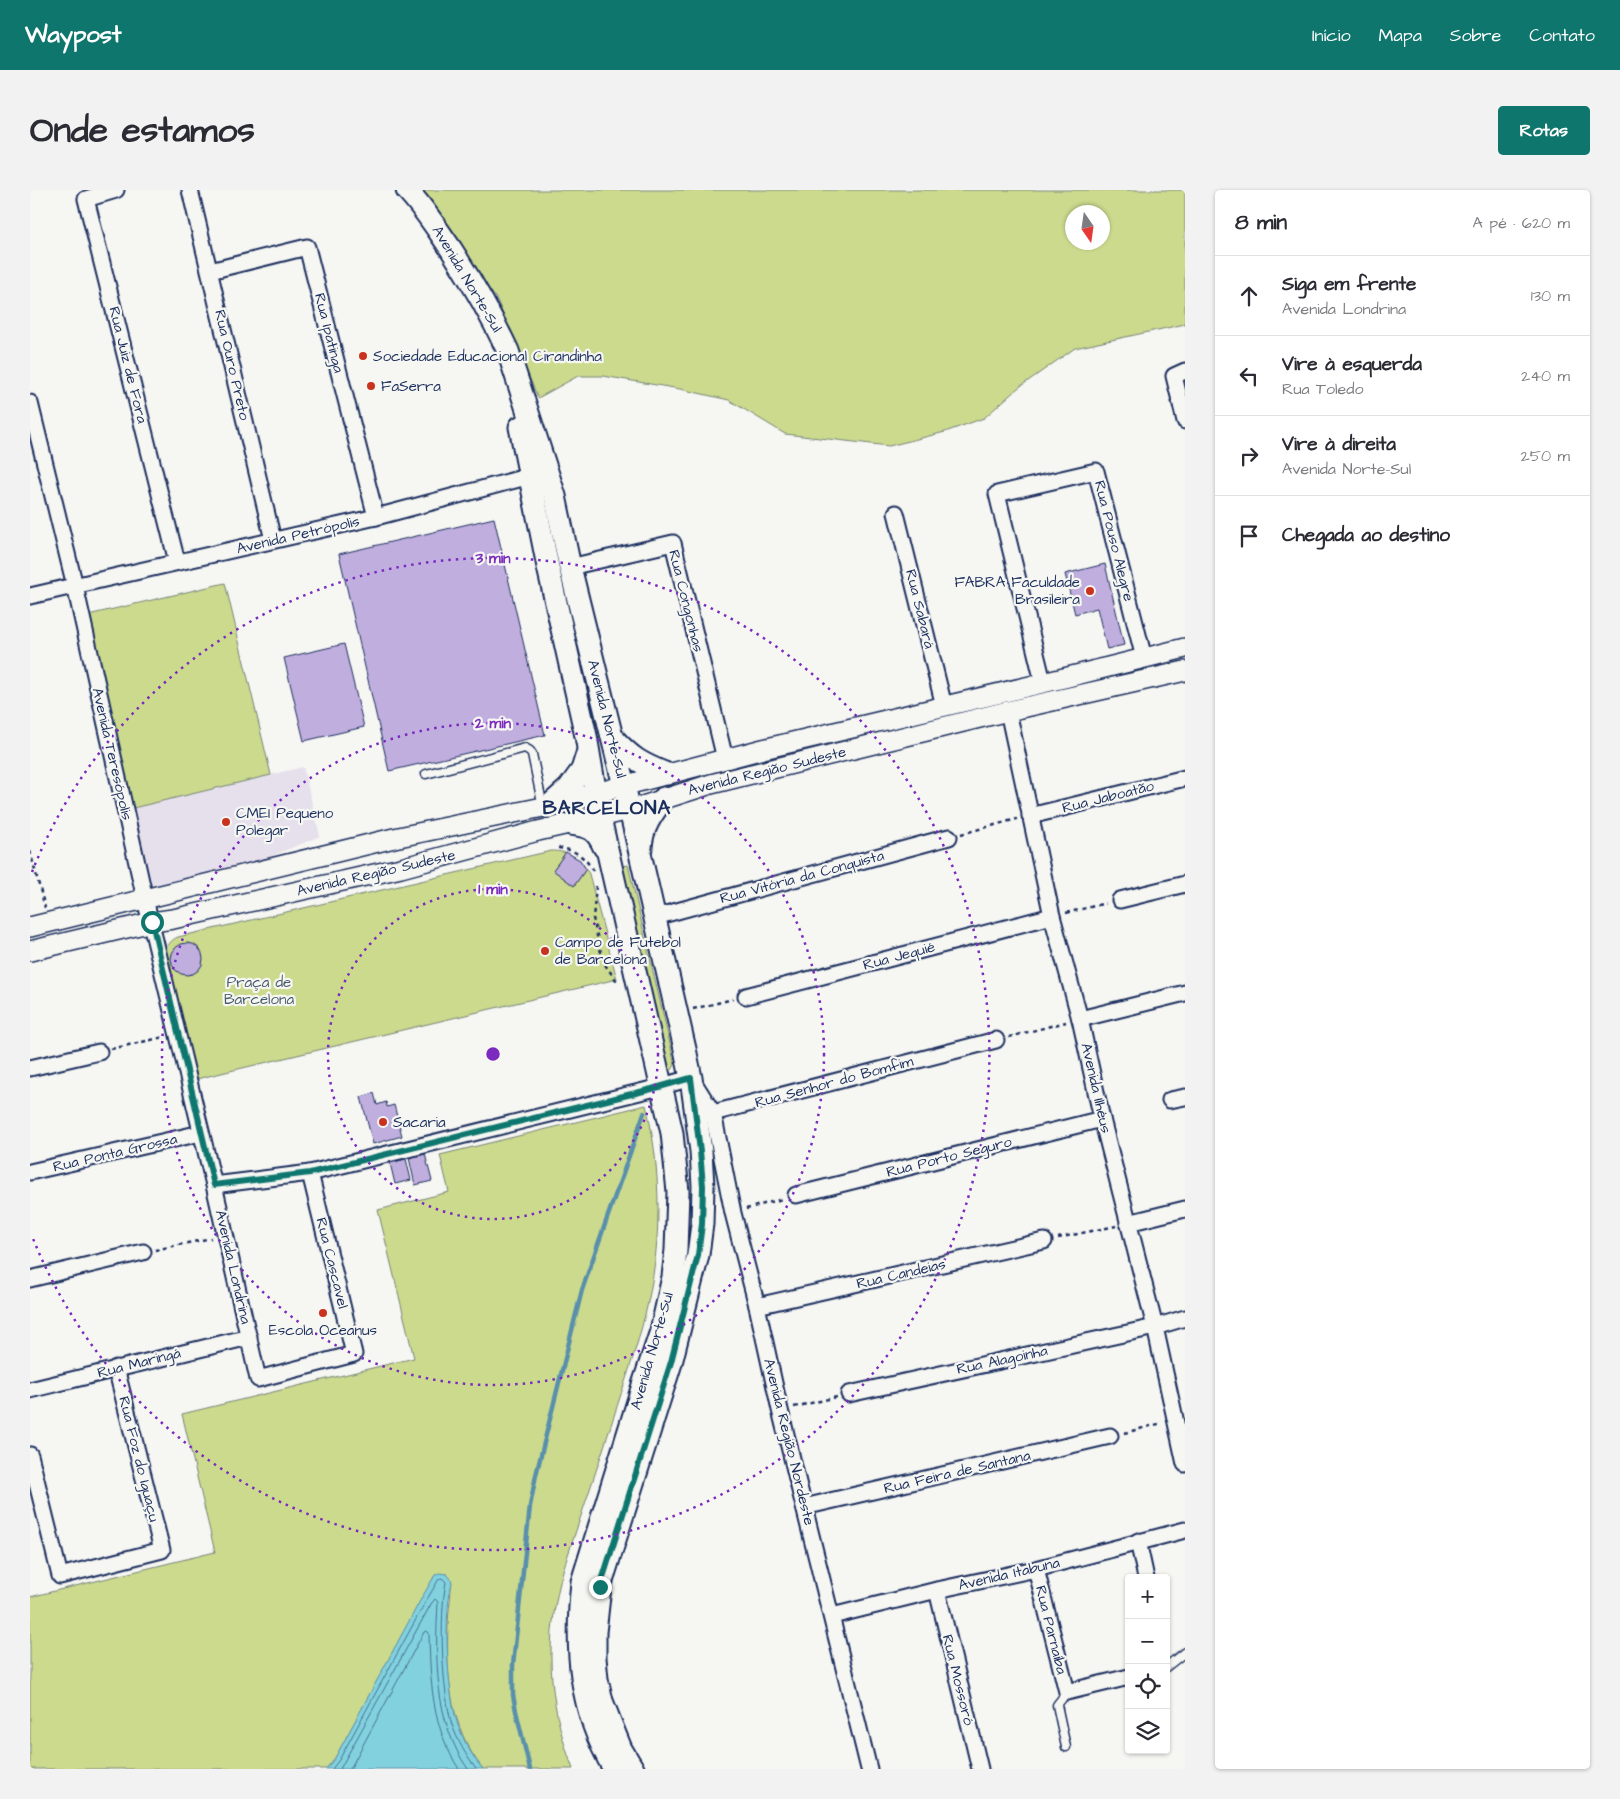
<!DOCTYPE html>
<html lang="pt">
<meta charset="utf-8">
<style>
:root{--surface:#fff;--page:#f2f2f3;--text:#2b2b33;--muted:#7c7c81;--line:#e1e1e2;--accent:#0f766e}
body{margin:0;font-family:"Architects Daughter",sans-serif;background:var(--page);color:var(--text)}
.controls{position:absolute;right:15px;bottom:15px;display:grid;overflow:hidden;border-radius:5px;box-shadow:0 1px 4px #0004}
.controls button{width:45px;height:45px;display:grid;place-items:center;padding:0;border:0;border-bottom:1px solid var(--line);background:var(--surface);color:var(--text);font:25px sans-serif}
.compass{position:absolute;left:1035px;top:15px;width:45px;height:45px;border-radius:50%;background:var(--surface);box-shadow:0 1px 4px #0004;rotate:167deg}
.stop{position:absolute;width:15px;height:15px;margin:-11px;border:4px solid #0f766e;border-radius:50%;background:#fff}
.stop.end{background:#0f766e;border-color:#fff;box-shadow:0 1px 5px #0008}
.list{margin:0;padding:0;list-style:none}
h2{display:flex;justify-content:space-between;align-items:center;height:65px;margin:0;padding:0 20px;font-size:21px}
h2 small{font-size:16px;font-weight:400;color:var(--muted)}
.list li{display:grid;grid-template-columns:32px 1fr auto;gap:15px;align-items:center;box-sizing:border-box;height:80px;padding:0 20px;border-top:1px solid var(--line)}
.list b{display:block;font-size:19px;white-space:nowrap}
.list p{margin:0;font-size:16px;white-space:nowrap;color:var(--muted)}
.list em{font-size:16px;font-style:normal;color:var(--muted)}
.icon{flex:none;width:28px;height:28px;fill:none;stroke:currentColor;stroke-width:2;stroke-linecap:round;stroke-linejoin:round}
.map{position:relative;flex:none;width:1155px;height:1579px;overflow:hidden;border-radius:5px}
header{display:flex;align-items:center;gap:30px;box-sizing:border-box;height:70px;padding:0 25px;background:var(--accent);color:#fff}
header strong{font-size:24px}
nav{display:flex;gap:28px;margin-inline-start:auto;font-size:18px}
.intro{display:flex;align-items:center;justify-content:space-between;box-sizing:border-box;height:120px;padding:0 30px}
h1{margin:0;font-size:35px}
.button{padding:12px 22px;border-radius:5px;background:var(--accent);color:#fff;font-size:18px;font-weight:700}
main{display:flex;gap:30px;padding:0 30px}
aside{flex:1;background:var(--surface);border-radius:5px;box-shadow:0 1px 4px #0004}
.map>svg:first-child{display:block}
.built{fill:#e6e0ec}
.green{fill:#ccda8e;stroke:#748476;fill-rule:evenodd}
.water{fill:#82d1df;stroke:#5990ab}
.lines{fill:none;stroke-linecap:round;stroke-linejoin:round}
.shore{stroke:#447092;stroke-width:1}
.stream{stroke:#5990ab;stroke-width:4.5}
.building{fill:#c0aede;stroke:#1b2f5e}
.service-casing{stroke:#1b2f5e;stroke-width:11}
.minor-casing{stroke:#1b2f5e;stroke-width:19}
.tertiary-casing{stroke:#1b2f5e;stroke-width:22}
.secondary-casing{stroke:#1b2f5e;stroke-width:25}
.path{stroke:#1b2f5e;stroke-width:2.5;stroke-dasharray:4 4;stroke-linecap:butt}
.service{stroke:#f6f6f2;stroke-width:8}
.minor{stroke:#f6f6f2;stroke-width:15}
.tertiary{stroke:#f6f6f2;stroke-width:19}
.secondary{stroke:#f6f6f2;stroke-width:21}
.route{stroke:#0f766e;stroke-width:6}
.ring{fill:none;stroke:#7b2cbf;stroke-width:2.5;stroke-dasharray:2.5 5}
.poi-dot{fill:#c8321e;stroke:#f6f6f2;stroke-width:2}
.labels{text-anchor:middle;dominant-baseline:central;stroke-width:4.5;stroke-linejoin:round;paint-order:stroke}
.street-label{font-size:15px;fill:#1b2f5e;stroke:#f6f6f2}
.poi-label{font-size:15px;fill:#1b2f5e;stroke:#f6f6f2;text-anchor:start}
.park-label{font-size:15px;fill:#475a6a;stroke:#f6f6f2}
.district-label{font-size:20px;font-weight:bold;letter-spacing:1px;fill:#1b2f5e;stroke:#f6f6f2}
.centre{fill:#7b2cbf;stroke:#f6f6f2;stroke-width:2.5}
.ring-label{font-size:15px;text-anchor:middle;font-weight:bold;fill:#7b2cbf;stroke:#f6f6f2;stroke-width:4.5;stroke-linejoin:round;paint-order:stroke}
</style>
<header>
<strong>Waypost</strong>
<nav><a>Início</a><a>Mapa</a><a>Sobre</a><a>Contato</a></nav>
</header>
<div class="intro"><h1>Onde estamos</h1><a class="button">Rotas</a></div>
<main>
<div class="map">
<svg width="1155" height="1579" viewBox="0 0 1155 1579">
<rect width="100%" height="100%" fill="#f6f6f2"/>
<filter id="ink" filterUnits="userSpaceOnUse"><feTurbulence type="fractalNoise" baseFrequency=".02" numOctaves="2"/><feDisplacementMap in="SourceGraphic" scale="10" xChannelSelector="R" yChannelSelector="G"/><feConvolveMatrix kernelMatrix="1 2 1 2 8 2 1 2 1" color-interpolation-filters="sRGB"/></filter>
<g filter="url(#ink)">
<polygon class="built" points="273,577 290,646 213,678 122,699 103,618"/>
<g class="green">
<path d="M386 0H1155V134L1045 158 988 198 954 228 915 242 859 256 755 244 699 210 650 199 573 186H548L508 208 467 110 407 25ZM1042 22H1072V52H1042Z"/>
<polygon points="195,393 241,585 103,618 58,425"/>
<path d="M521 661C539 661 551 668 559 684L587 789 162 890 135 762C138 754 141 750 148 747Z"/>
<polygon points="598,675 645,875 642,880 637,879 589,677"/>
<path d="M616 915C632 981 632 1055 616 1121 607 1158 594 1194 583 1229 567 1279 550 1328 534 1377 514 1448 517 1510 543 1579H453C420 1538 416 1486 418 1436 418 1421 422 1403 421 1389L405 1385 305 1568 296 1579H0V1407L185 1362 152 1224 384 1168 348 1020 419 1002 410 965Z"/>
</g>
<path class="water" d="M409 1383 417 1384 421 1389 422 1393C413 1424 417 1505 428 1535 434 1552 442 1566 453 1579H296L305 1568 391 1409 405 1385Z"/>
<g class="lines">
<g class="shore">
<path d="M302 1579 309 1570 396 1411 409 1389 412 1388 416 1392C409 1427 412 1501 422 1535 428 1551 436 1566 446 1579"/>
<path d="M310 1579 401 1414 405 1409 408 1412C405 1468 404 1531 438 1579"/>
<path d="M320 1579 394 1442 397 1441 399 1443C400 1491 402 1538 429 1579"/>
</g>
<polyline class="stream" points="500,1579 486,1521 483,1505 483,1475 500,1316 506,1285 552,1100 614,923"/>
</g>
<g class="building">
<polygon points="464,328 515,545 359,581 309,364"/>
<polygon points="1075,374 1094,455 1077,459 1067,418 1045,424 1035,384"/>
<polygon points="314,454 334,537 274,551 254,468"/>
<polygon points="536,662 550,670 556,679 544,696 523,680"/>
<circle cx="157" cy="769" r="16"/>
<polygon points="344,903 347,915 356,912 357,917 364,915 372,946 343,954 331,907"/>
<polygon points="395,964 402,991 385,995 379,968"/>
<polygon points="376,969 381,990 365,994 360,973"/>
</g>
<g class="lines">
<defs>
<g id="service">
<polyline points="396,584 495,558 500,561 502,564 513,617"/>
<polyline points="1136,1477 1155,1462"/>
<polyline points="1036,1557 1027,1515 1037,1502"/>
</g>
<g id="minor">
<polyline points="86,0 56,9 147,372"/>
<polyline points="160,0 243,350"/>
<polyline points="180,81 277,57 346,327"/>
<polyline points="1155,181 1144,186 1155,231"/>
<polyline points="0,213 45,396 115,709 184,995 228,1189 324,1164 280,983"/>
<polyline points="866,323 914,516"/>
<polyline points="540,377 643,353 695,569"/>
<polyline points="0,406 346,327 500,286 505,285 508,287"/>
<polyline points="1013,492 967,304 1066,281 1114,468"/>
<polyline points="978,521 1022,726 1050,829 1072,929 1125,1137 1155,1274"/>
<polyline points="1000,626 1155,588"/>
<polyline points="1090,710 1155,694"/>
<polyline points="625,727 919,647"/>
<polyline points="716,806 1022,726"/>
<polyline points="1050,829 1155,803"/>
<polyline points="0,878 69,862"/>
<polyline points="1140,910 1155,907"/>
<polyline points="683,923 966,850"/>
<polyline points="0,982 171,943"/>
<polyline points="184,995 280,983 622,899 661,888 683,923 703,1023 727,1116 750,1220 839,1579"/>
<polyline points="766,1005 1072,929"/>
<polyline points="1098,1033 1155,1019"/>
<polyline points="0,1089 113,1062"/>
<polyline points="727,1116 1014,1051"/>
<polyline points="0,1200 219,1147"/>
<polyline points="819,1204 1125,1137 1155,1128"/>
<polyline points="0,1265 30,1386 132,1360 86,1178"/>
<polyline points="774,1317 1080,1246"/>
<polyline points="1108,1351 1116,1388"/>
<polyline points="1006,1379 1037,1502 1099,1487"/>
<polyline points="907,1400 950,1579"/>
<polyline points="802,1426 907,1400 1006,1379 1155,1340"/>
</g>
<g id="tertiary">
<polyline points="0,737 364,648 513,617 733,559 1038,487 1155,458"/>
<polyline points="0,761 122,732 143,729 371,678 508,641 600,620 681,594 978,521 1155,481"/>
</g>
<g id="secondary">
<path d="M377 0C394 18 407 39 421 59 442 92 461 125 478 161L525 306 540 377 600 620 655 859 661 888 671 961 673 996 672 1034 668 1065 641 1173 570 1397 565 1442V1468L567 1489 572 1511 581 1534 591 1559 603 1579"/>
<path d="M490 237 518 377 556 546 570 628 642 943 648 1002 646 1060 643 1087 631 1141 614 1192 552 1392C545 1460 549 1519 584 1579"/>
<path d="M582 547C601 568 611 574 637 584"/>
<polyline points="520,615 539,598 552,580 558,561"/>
<path d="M540 634C559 636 566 639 574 657"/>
<path d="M611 658C612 637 622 624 634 608"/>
</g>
</defs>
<use href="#service" class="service-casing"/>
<use href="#minor" class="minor-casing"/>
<use href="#tertiary" class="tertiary-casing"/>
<use href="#secondary" class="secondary-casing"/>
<g class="path">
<polyline points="931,644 987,629"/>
<path d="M528 658C545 659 557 668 564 683"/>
<polyline points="0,661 15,718"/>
<polyline points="566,696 563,728 570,759 576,776 589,794"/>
<polyline points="1036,723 1076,713"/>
<polyline points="663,819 703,809"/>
<polyline points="979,847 1036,832"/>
<polyline points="81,859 134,847"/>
<polyline points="716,1019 752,1009"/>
<polyline points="1028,1048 1086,1036"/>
<polyline points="125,1060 181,1048"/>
<polyline points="764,1217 807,1207"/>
<polyline points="1094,1243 1132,1233"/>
</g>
<use href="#service" class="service"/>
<use href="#minor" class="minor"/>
<use href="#tertiary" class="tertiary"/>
<use href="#secondary" class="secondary"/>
</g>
</g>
<g class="lines" filter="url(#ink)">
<polyline class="route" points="122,732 184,995 280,983 622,899 661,888 670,961 673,996 672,1034 668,1065 641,1172 570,1397"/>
</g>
<g class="ring">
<circle cx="463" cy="864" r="165"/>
<circle cx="463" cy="864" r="331"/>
<path d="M2 682A496 496 0 1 1 2 1046"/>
</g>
<g class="poi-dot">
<circle cx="333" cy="166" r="5"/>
<circle cx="341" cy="196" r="5"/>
<circle cx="1060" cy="401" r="5"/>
<circle cx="196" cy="632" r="5"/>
<circle cx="515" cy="761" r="5"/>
<circle cx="353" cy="932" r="5"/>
<circle cx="293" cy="1123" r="5"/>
</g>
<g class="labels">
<g class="street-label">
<text transform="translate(437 89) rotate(59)">Avenida Norte-Sul</text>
<text transform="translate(299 143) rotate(76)">Rua Ipatinga</text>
<text transform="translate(98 175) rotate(76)">Rua Juiz de Fora</text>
<text transform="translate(202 175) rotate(77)">Rua Ouro Preto</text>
<text transform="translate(268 345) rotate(-13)">Avenida Petrópolis</text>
<text transform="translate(1084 351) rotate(76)">Rua Pouso Alegre</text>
<text transform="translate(656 411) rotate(76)">Rua Congonhas</text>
<text transform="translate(890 419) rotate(76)">Rua Sabará</text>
<text transform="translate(577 529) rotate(76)">Avenida Norte-Sul</text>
<text transform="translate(82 564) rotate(77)">Avenida Teresópolis</text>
<text transform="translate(737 581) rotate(-14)">Avenida Região Sudeste</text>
<text transform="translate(1078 607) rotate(-14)">Rua Jaboatão</text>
<text transform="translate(346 683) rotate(-13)">Avenida Região Sudeste</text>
<text transform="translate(772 687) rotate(-15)">Rua Vitória da Conquista</text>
<text transform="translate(869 766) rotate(-15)">Rua Jequié</text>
<text transform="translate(804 892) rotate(-15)">Rua Senhor do Bomfim</text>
<text transform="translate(1066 898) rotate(77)">Avenida Ilhéus</text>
<text transform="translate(85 963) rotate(-13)">Rua Ponta Grossa</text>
<text transform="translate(919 967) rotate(-14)">Rua Porto Seguro</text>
<text transform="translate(302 1073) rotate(76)">Rua Cascavel</text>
<text transform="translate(203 1077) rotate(77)">Avenida Londrina</text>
<text transform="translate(871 1084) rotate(-13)">Rua Candeias</text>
<text transform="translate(622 1161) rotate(-74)">Avenida Norte-Sul</text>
<text transform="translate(972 1170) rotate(-12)">Rua Alagoinha</text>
<text transform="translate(109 1173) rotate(-14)">Rua Maringá</text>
<text transform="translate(759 1252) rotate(76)">Avenida Região Nordeste</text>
<text transform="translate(109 1269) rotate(76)">Rua Foz do Iguaçu</text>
<text transform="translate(927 1282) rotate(-13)">Rua Feira de Santana</text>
<text transform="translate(979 1384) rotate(-13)">Avenida Itabuna</text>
<text transform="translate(1021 1440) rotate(76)">Rua Parnaíba</text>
<text transform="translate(928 1490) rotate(76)">Rua Mossoró</text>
</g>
<g class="poi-label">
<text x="343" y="166">Sociedade Educacional Cirandinha</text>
<text x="351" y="196">FaSerra</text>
<text x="1050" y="392" text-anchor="end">FABRA Faculdade<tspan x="1050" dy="17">Brasileira</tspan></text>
<text x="206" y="623">CMEI Pequeno<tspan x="206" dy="17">Polegar</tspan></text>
<text x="525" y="752">Campo de Futebol<tspan x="525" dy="17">de Barcelona</tspan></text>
<text x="363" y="932">Sacaria</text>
<text x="293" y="1140" text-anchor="middle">Escola Oceanus</text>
</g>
<g class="park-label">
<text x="229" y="792">Praça de<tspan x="229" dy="17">Barcelona</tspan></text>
</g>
<g class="district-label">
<text x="577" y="618">BARCELONA</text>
</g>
</g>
<circle cx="463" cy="864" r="8" class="centre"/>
<g class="ring-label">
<text x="463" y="373">3 min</text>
<text x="463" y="538">2 min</text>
<text x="463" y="704">1 min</text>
</g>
</svg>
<div class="controls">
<button>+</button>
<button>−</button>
<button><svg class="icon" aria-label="locate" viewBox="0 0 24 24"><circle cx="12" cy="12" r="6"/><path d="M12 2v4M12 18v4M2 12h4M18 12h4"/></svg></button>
<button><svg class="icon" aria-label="layers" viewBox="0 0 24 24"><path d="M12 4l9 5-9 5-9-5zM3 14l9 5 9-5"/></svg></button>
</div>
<svg class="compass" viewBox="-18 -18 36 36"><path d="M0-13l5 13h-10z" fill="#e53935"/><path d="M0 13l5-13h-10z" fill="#7c7c81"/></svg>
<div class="stop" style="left:122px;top:732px"></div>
<div class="stop end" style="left:570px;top:1397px"></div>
</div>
<aside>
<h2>8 min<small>A pé · 620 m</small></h2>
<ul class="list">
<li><svg class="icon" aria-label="ahead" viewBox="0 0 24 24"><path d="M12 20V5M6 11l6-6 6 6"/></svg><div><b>Siga em frente</b><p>Avenida Londrina</p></div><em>130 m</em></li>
<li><svg class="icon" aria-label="left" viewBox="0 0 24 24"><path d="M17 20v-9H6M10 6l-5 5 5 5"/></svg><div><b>Vire à esquerda</b><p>Rua Toledo</p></div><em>240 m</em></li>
<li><svg class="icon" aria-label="right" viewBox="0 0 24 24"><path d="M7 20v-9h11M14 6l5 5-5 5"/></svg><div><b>Vire à direita</b><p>Avenida Norte-Sul</p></div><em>250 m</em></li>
<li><svg class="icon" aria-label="arrive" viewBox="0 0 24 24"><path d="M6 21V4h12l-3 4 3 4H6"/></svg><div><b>Chegada ao destino</b></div></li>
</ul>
</aside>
</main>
